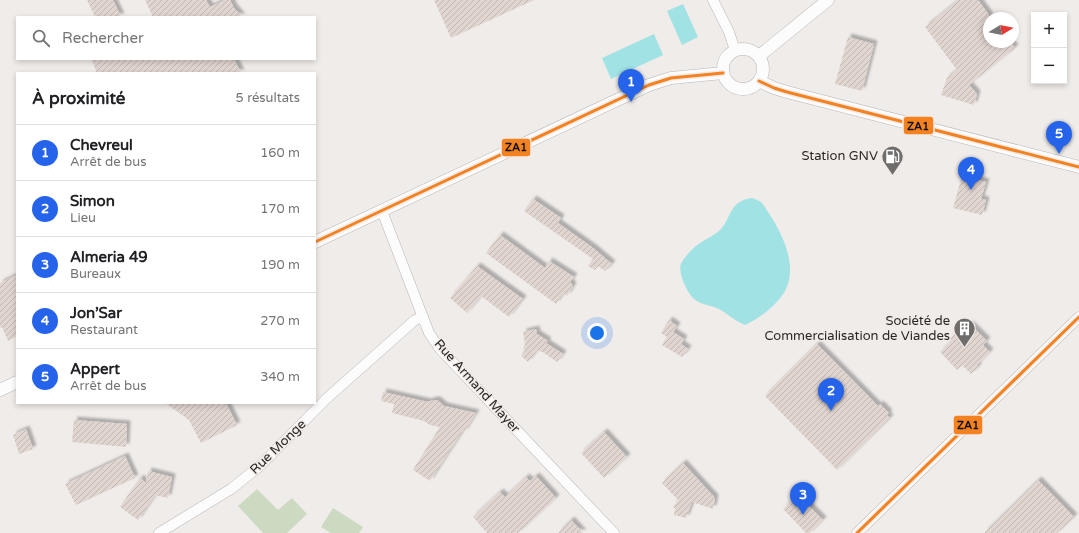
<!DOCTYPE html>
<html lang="fr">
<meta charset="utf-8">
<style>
:root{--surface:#fff;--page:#f6f6f6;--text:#202124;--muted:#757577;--line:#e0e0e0;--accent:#2563eb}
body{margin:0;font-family:"Varela Round",sans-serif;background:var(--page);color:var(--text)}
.controls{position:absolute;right:12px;top:12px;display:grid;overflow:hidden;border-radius:0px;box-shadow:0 2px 6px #0003}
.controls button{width:36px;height:36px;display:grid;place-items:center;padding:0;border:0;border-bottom:1px solid var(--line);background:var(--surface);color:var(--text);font:20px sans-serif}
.compass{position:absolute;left:983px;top:12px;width:36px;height:36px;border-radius:50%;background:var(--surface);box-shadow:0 2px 6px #0003;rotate:80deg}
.you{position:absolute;left:597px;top:333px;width:14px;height:14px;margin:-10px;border:3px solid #fff;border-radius:50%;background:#1a73e8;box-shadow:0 0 0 6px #1a73e833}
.badge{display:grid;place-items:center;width:26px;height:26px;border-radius:50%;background:var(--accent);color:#fff;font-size:13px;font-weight:700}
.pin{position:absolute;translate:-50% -33px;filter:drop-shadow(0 1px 2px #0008)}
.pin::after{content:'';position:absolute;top:21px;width:14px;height:12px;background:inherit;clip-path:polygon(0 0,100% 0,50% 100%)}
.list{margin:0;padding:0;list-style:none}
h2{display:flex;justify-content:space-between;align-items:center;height:52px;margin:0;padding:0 16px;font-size:17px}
h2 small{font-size:13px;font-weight:400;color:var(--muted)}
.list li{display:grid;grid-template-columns:26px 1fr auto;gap:12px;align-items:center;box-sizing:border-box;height:56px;padding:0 16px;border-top:1px solid var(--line)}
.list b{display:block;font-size:15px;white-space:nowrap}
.list p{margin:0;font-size:13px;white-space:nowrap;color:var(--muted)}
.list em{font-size:13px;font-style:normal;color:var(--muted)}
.icon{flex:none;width:22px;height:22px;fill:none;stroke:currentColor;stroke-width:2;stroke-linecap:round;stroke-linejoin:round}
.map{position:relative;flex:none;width:1079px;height:533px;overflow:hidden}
.search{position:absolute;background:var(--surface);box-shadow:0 2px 6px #0003;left:16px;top:16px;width:300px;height:44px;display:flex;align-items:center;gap:10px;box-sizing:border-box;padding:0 14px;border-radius:0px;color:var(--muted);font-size:15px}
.panel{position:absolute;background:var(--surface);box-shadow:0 2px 6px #0003;left:16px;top:72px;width:300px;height:332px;border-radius:0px}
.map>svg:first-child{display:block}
.garden{fill:#ccdac2}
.water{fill:#a1e2e4}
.building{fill:url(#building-hatch);filter:url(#shadow)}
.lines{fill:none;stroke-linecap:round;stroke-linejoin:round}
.minor-casing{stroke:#b9b7b5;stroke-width:11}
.tertiary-casing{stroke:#b9b7b5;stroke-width:13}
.minor{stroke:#fdfcfc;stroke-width:10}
.tertiary{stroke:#fdfcfc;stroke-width:12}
.bus-1-casing{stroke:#f2ebe7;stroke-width:6}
.bus-1{stroke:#f58220;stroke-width:3}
.labels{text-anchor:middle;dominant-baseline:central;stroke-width:3;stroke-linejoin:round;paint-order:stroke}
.poi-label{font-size:13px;fill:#2a2826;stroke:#f2ebe7;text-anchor:end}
.street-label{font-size:13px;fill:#2a2826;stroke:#f2ebe7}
.line-badge{stroke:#f2ebe7;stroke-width:1.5}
.pale-badge-label{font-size:11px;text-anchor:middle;font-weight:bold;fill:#111}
</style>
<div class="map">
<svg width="1079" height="533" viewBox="0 0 1079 533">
<defs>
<pattern id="building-hatch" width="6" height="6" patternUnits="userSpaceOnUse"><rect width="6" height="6" fill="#e1d5d0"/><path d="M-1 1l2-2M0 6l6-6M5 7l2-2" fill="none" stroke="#c1b7b2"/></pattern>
<filter id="shadow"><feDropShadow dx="3.5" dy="-3.5" stdDeviation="1" flood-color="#0004"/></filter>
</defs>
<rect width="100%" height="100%" fill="#efecea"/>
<g class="garden">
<polygon points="257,489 278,510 292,498 307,514 287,533 263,533 238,506"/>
<polygon points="333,508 363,527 359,533 331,533 321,527"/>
</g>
<g class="water">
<polygon points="683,4 698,37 682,45 667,11"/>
<polygon points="654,34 663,55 611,79 602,58"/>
<path d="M752 198C755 199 758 200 761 202 764 205 767 211 770 215 783 235 798 267 785 291 776 306 761 317 745 325 735 321 728 314 719 309 711 305 700 305 693 298 687 292 676 270 682 262 684 258 692 249 696 246 703 240 712 237 719 231 732 219 728 201 752 198Z"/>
</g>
<g class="building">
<polygon points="87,0 113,0 121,17 95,17"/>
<polygon points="145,0 206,0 210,7 225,0 230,0 234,8 242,17 153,17"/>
<polygon points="434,0 534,0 451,38"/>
<polygon points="959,0 978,0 989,15 989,42 1010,42 1015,48 969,85 977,94 974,105 941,95 947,78 957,70 925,27"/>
<polygon points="848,37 874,44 862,91 835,84"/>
<polygon points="91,59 234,59 241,73 97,73"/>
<polygon points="962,176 986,182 981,199 986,200 982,215 953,208"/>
<polygon points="533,199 561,218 558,223 593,248 612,264 605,271 598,266 595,270 588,266 593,259 524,211"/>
<polygon points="500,235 545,268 549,261 574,277 570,282 573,286 567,296 563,293 556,304 486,253"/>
<polygon points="477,266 523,299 509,317 481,296 467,313 450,298"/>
<polygon points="17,275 17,336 8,341 2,327 0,328 0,283"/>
<polygon points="669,320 677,326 673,332 684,339 681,344 688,349 682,357 662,345 667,337 661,333"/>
<polygon points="970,324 987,341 983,345 990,352 977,365 978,367 971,374 962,365 957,370 940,352 952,341 950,339 962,327 964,330"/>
<polygon points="536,329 537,334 548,341 546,343 563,354 557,362 541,351 540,352 537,350 528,362 521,356 525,350 523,348 525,345 523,332"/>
<polygon points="817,344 878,406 880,404 889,413 887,415 890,418 837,470 765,396"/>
<polygon points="383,392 428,402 433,400 437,400 444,406 476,413 464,432 463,430 430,481 413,470 440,427 430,425 424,421 392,413 394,404 381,401"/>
<polygon points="165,403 226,403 237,425 201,443 189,420"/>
<polygon points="74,420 127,424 126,447 72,442"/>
<polygon points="26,429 33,449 19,454 13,435"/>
<polygon points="604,432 627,457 604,478 581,453"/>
<polygon points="125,456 135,478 76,505 65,484"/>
<polygon points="683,463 715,498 713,509 692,502 686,518 674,515 675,509 673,506 679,501 662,483"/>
<polygon points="148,471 172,477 168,498 155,495 138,520 120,507 140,478 146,483"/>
<polygon points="536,476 556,498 518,533 487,533 473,517 500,492 505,497 526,477 530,481"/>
<polygon points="1038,480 1074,517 1057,533 984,533"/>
<polygon points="798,495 823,520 810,533 806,533 783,509"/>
<polygon points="571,520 583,533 558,533"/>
</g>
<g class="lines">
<defs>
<g id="minor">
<polyline points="713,0 729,32 735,50"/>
<polyline points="382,211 429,333 440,349 614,533"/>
<polyline points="159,533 231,489 261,465 326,399 415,320 423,317"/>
<polyline points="857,533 1079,317"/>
</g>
<g id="tertiary">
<circle cx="743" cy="69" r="20"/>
<polyline points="759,56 828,0"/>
<polyline points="759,81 774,88 787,92 1079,167"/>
<polyline points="315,242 649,85 671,78 723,73"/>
<polyline points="0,390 17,382"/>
</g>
</defs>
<use href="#minor" class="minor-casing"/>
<use href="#tertiary" class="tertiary-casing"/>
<use href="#minor" class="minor"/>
<use href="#tertiary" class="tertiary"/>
<defs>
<g id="bus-1">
<polyline points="759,81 774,88 787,92 1079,167"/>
<polyline points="315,242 649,85 671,78 723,73"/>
<polyline points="857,533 1079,317"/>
</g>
</defs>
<use href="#bus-1" class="bus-1-casing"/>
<use href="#bus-1" class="bus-1"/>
</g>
<defs>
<symbol id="fuel-pin" viewBox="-11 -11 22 30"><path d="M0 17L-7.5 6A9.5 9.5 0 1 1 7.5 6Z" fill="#6f6d6b" stroke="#f2ebe7"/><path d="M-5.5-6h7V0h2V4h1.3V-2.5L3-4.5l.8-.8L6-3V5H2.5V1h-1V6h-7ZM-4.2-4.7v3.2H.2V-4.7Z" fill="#fff"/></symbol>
<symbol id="building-pin" viewBox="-11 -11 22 30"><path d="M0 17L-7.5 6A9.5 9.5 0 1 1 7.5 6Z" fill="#6f6d6b" stroke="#f2ebe7"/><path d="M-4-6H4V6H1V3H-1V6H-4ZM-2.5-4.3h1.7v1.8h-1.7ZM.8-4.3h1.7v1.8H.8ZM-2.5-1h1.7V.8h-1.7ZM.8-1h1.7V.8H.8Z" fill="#fff"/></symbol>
</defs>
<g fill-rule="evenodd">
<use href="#fuel-pin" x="880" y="144" width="25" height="34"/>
<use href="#building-pin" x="952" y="316" width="25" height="34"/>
</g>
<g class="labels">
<g class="poi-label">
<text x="878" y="156">Station GNV</text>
<text x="950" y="321">Société de<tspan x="950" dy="15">Commercialisation de Viandes</tspan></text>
</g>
<g class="street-label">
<text transform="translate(477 386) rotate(48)">Rue Armand Mayer</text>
<text transform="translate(278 447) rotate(-44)">Rue Monge</text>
</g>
</g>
<g class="line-badge">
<rect x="903" y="116" width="31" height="19" rx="4" fill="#f58220"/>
<rect x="501" y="138" width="30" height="19" rx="4" fill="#f58220"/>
<rect x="953" y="415" width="30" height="20" rx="4" fill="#f58220"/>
</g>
<g class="pale-badge-label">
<text x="918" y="130">ZA1</text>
<text x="516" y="151">ZA1</text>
<text x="968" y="429">ZA1</text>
</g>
</svg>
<div class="controls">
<button>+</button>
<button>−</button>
</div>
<svg class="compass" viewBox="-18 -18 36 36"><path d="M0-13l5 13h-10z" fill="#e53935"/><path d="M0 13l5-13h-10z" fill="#757577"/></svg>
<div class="you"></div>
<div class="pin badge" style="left:631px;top:102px">1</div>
<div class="pin badge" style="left:831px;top:411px">2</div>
<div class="pin badge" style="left:803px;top:515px">3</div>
<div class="pin badge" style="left:971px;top:190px">4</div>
<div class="pin badge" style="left:1059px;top:154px">5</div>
<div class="search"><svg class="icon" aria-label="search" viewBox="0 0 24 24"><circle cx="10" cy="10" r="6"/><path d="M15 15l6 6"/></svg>Rechercher</div>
<section class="panel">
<h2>À proximité<small>5 résultats</small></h2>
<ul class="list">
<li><span class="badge">1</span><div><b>Chevreul</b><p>Arrêt de bus</p></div><em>160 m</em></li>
<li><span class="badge">2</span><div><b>Simon</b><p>Lieu</p></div><em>170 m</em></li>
<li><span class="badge">3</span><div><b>Almeria 49</b><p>Bureaux</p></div><em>190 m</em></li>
<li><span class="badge">4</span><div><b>Jon’Sar</b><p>Restaurant</p></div><em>270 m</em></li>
<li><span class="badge">5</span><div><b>Appert</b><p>Arrêt de bus</p></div><em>340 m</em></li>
</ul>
</section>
</div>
